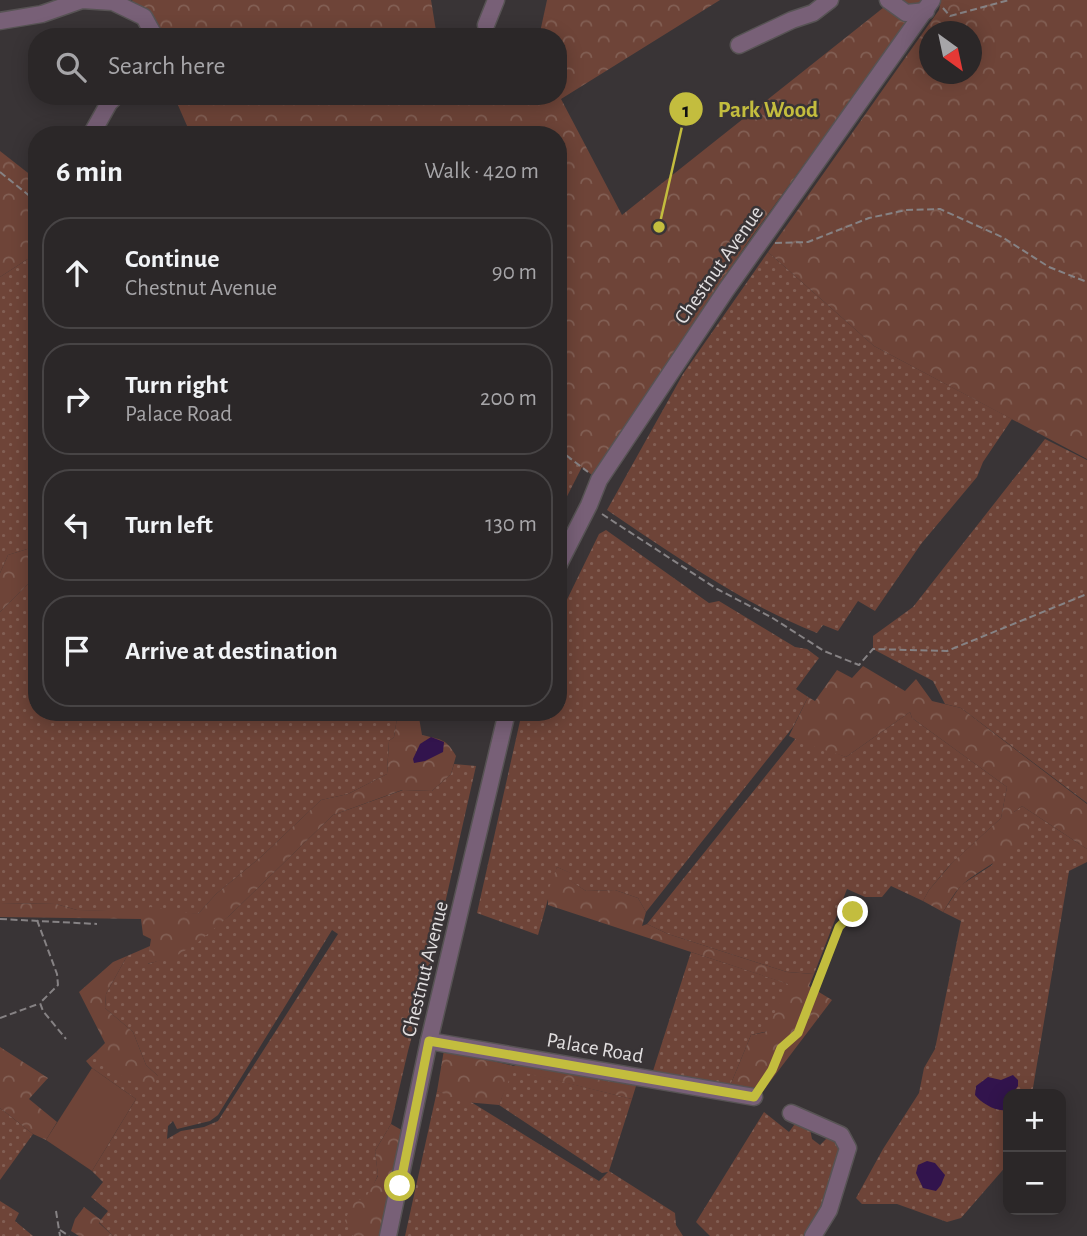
<!DOCTYPE html>
<meta charset="utf-8">
<style>
:root{--surface:#2b2728;--page:#373334;--text:#f1f3f6;--muted:#a6a5a8;--line:#474445}
body{margin:0;font-family:"Alegreya Sans",sans-serif;background:var(--page);color:var(--text)}
.controls{position:absolute;right:21px;bottom:21px;display:grid;overflow:hidden;border-radius:14px;box-shadow:0 4px 18px #0003}
.controls button{width:63px;height:63px;display:grid;place-items:center;padding:0;border:0;border-bottom:2px solid var(--line);background:var(--surface);color:var(--text);font:35px sans-serif}
.compass{position:absolute;left:919px;top:21px;width:63px;height:63px;border-radius:50%;background:var(--surface);box-shadow:0 4px 18px #0003;rotate:147deg}
.stop{position:absolute;width:21px;height:21px;margin:-16px;border:5px solid #c3bd3e;border-radius:50%;background:#fff}
.stop.end{background:#c3bd3e;border-color:#fff;box-shadow:0 2px 7px #0008}
.list{margin:0;padding:0;list-style:none}
h2{display:flex;justify-content:space-between;align-items:center;height:91px;margin:0;padding:0 28px;font-size:30px}
h2 small{font-size:23px;font-weight:400;color:var(--muted)}
.list li{display:grid;grid-template-columns:46px 1fr auto;gap:21px;align-items:center;box-sizing:border-box;height:112px;margin:0 14px 14px;padding:0 14px;border:2px solid var(--line);border-radius:28px}
.list b{display:block;font-size:26px;white-space:nowrap}
.list p{margin:0;font-size:23px;white-space:nowrap;color:var(--muted)}
.list em{font-size:23px;font-style:normal;color:var(--muted)}
.icon{flex:none;width:38px;height:38px;fill:none;stroke:currentColor;stroke-width:2;stroke-linecap:round;stroke-linejoin:round}
.map{position:relative;flex:none;width:1087px;height:1236px;overflow:hidden}
.search{position:absolute;background:var(--surface);box-shadow:0 4px 18px #0003;left:28px;top:28px;width:539px;height:77px;display:flex;align-items:center;gap:18px;box-sizing:border-box;padding:0 24px;border-radius:28px;color:var(--muted);font-size:26px}
.panel{position:absolute;background:var(--surface);box-shadow:0 4px 18px #0003;left:28px;top:126px;width:539px;height:595px;border-radius:28px}
.map>svg:first-child{display:block}
.grass{fill:url(#grass-dots);fill-rule:evenodd}
.forest{fill:url(#forest-crowns);fill-rule:evenodd}
.garden{fill:#6e4438}
.water{fill:#32144d}
.lines{fill:none;stroke-linecap:round;stroke-linejoin:round}
.minor-casing{stroke:#575354;stroke-width:19}
.path{stroke:#868284;stroke-width:2;stroke-dasharray:7 3.5;stroke-linecap:butt}
.minor{stroke:#786077;stroke-width:16}
.route{stroke:#c3bd3e;stroke-width:9}
.labels{text-anchor:middle;dominant-baseline:central;stroke-width:5;stroke-linejoin:round;paint-order:stroke}
.street-label{font-size:21px;fill:#e1dedf;stroke:#393436}
.leader{fill:none;stroke:#c3bd3e;stroke-width:2.5}
.callout-dot{fill:#c3bd3e;stroke:#393436;stroke-width:2.5}
.mark-label{font-size:21px;text-anchor:middle;font-weight:bold;fill:#111}
.callout-label{font-size:23px;text-anchor:middle;font-weight:bold;fill:#c3bd3e;stroke:#393436;stroke-width:5;stroke-linejoin:round;paint-order:stroke}
</style>
<div class="map">
<svg width="1087" height="1236" viewBox="0 0 1087 1236">
<defs>
<pattern id="grass-dots" width="8" height="8" patternUnits="userSpaceOnUse" patternTransform="scale(1.75)"><rect width="8" height="8" fill="#6e4438"/><path d="M2 2h.1M6 6h.1" fill="none" stroke="#825f54" stroke-width="1.8" stroke-linecap="round"/></pattern>
<pattern id="forest-crowns" width="20" height="18" patternUnits="userSpaceOnUse" patternTransform="scale(1.75)"><rect width="20" height="18" fill="#6e4438"/><path d="M2 6a3 3 0 1 1 6 0M12 15a3 3 0 1 1 6 0" fill="none" stroke="#825f54"/></pattern>
</defs>
<rect width="100%" height="100%" fill="#393436"/>
<g class="grass">
<path d="M768 252 874 346 1012 419 983 462 977 477 921 544 875 611 858 601 838 631 823 625 817 633C741 603 674 555 607 510L683 374Z"/>
<polygon points="37,253 37,546 8,555 0,573 0,277"/>
<polygon points="1045,439 1087,460 1087,803 961,708 945,704 933,681 873,649 873,636 913,607"/>
<polygon points="558,449 582,467 559,512 562,513 558,523"/>
<polygon points="606,530 709,603 719,601 795,647 807,649 819,658 796,689 808,697 793,727 646,912 638,898 615,890 586,891 567,879 570,873 557,867 538,935 477,913 522,712 558,712 558,618 599,534"/>
<polygon points="37,575 37,712 398,712 394,737 389,741 387,774 348,794 321,800 262,856 216,894 198,914 77,910 56,904 0,903 0,612"/>
<polygon points="910,712 912,718 1007,787 1001,818 949,866 929,890 923,901 891,886 882,897 865,897 847,889 814,974 787,972 668,934 647,924 796,738 846,757"/>
<path d="M454 764 476 766 430 970 408 1051 391 1124 375 1151 378 1175 352 1232 353 1236H113L99 1222 108 1211 91 1197 103 1182 92 1171 136 1099 92 1068 86 1061 96 1052 109 1064 158 1076 146 1065 133 1032 105 1008 106 994 127 956 150 946 148 964 178 954 229 916 333 815 403 790 432 791 451 774ZM332 930 338 934 218 1121 204 1127 181 1131 167 1139 168 1126 173 1121 177 1129 210 1121 218 1115Z"/>
<polygon points="1022,806 1087,849 1087,862 1069,871 1032,1094 1008,1094 1008,1164 961,1218 947,1222 897,1204 862,1204 856,1198 883,1149 919,1093 924,1068 935,1049 961,921 943,912 961,885 992,865 1014,812"/>
<polygon points="691,952 789,984 769,1031 751,1035 730,1086 657,1074 653,1071"/>
<polygon points="512,1069 632,1099 609,1171 675,1213 676,1225 683,1236 405,1236 437,1091 471,1102 599,1181 608,1172 602,1173 499,1105"/>
<polygon points="0,1108 33,1134 0,1180"/>
<polygon points="764,1112 789,1132 797,1121 810,1129 812,1139 820,1145 830,1135 842,1147 834,1183 810,1236 710,1236 696,1222"/>
<polygon points="0,1201 19,1213 15,1221 33,1236 0,1236"/>
</g>
<g class="forest">
<polygon points="132,0 431,0 437,37 148,37"/>
<polygon points="547,0 720,0 561,99 622,215 893,0 923,0 750,239 592,475 558,449 558,135 191,135 174,96 447,96 448,100 456,96 558,96 558,37 539,37"/>
<path d="M941 0H1087V459L874 346 768 252 939 10ZM930 32H972V74H930Z"/>
<polygon points="0,151 37,180 37,253 0,277"/>
<polygon points="37,546 37,575 0,612 0,573 8,555"/>
<path d="M863 666 905 691 916 679 932 701 961 708 1087 804V849L1022 806 1014 812 1031 825C1015 857 988 863 963 884 955 891 949 903 943 912L923 901 929 890 952 863 1001 818 1007 787 912 718 910 712 846 757 806 744 789 736 808 697 815 701 837 670 852 678Z"/>
<path d="M398 712H418L422 735C441 740 446 738 456 756L451 774 432 791 402 790 333 815 229 916 196 944 174 957 147 964 151 939 143 935 141 919 0 917V903L56 904 77 910 146 911 150 907 198 914 216 894 262 856 321 800 348 794 387 774 389 741 394 737Z"/>
<polygon points="557,867 571,873 568,879 586,891 615,890 638,898 646,912 642,926 647,924 668,934 787,972 814,974 809,986 832,1000 763,1091 730,1086 751,1035 766,1032 788,984 548,905 548,891"/>
<path d="M127 956 106 994 105 1008 133 1032 146 1065 158 1076 154 1085C133 1089 107 1068 96 1052L105 1043 79 992 113 962Z"/>
<polygon points="0,1047 48,1078 29,1099 57,1122 46,1140 33,1134 0,1108"/>
<polygon points="444,1050 514,1066 517,1064 625,1081 636,1086 632,1099 513,1070 499,1105 465,1102 437,1091"/>
<polygon points="391,1124 405,1132 382,1236 353,1236 345,1221 352,1203 366,1197 378,1176 375,1151"/>
<polygon points="84,1207 101,1220 99,1223 113,1236 79,1236 71,1231 75,1219"/>
</g>
<polygon class="garden" points="92,1068 136,1099 92,1171 46,1140"/>
<g class="water">
<polygon points="431,737 444,742 443,752 425,761 414,763 413,759 420,744"/>
<path d="M1013 1075 1018 1080V1086L1012 1094H1008V1109C999 1114 981 1103 975 1095L976 1086 988 1077 1001 1080Z"/>
<polygon points="927,1161 935,1163 945,1175 941,1185 936,1191 923,1188 916,1173 918,1165"/>
</g>
<g class="lines">
<defs>
<g id="minor">
<polyline points="888,0 906,13 926,11"/>
<polyline points="0,21 42,14 82,0 113,2 144,17 155,37"/>
<polyline points="486,25 496,0"/>
<polyline points="739,45 792,20 813,13 830,0"/>
<polyline points="91,135 109,103 116,96"/>
<polyline points="558,566 589,505 599,480 726,290 932,0"/>
<polyline points="429,1041 754,1097"/>
<polyline points="791,1113 841,1135 848,1148 829,1210 813,1236"/>
<polyline points="388,1236 429,1041 507,712"/>
</g>
</defs>
<use href="#minor" class="minor-casing"/>
<g class="path">
<polyline points="943,8 950,16 1009,0"/>
<polyline points="0,172 37,202"/>
<polyline points="775,243 808,242 869,218 906,210 940,209 1002,237 1049,267 1087,282"/>
<polyline points="558,449 588,472"/>
<polyline points="602,514 717,589 771,617 824,651 859,665 873,649 947,651 1087,594"/>
<polyline points="0,919 97,924"/>
<polyline points="37,920 57,974 58,985 40,1003 43,1011 66,1039"/>
<polyline points="0,1018 38,1004"/>
<polyline points="761,1088 772,1070 781,1048 798,1033 839,927 853,912 865,906"/>
<polyline points="56,1211 60,1236"/>
<polyline points="60,1230 69,1236"/>
</g>
<use href="#minor" class="minor"/>
</g>
<g class="lines">
<polyline class="route" points="400,1186 429,1041 754,1097 772,1070 781,1048 798,1033 839,927 853,912"/>
</g>
<g class="labels">
<g class="street-label">
<text transform="translate(719 265) rotate(-55)">Chestnut Avenue</text>
<text transform="translate(425 969) rotate(-76)">Chestnut Avenue</text>
<text transform="translate(595 1048) rotate(10)">Palace Road</text>
</g>
</g>
<path class="leader" d="M659 227L686 109"/>
<g class="callout-dot">
<circle cx="659" cy="227" r="7"/>
<circle cx="686" cy="109" r="18"/>
</g>
<g class="mark-label">
<text x="686" y="117">1</text>
</g>
<g class="callout-label">
<text x="768" y="117">Park Wood</text>
</g>
</svg>
<div class="controls">
<button>+</button>
<button>−</button>
</div>
<svg class="compass" viewBox="-18 -18 36 36"><path d="M0-13l5 13h-10z" fill="#e53935"/><path d="M0 13l5-13h-10z" fill="#a6a5a8"/></svg>
<div class="stop" style="left:400px;top:1186px"></div>
<div class="stop end" style="left:853px;top:912px"></div>
<div class="search"><svg class="icon" aria-label="search" viewBox="0 0 24 24"><circle cx="10" cy="10" r="6"/><path d="M15 15l6 6"/></svg>Search here</div>
<section class="panel">
<h2>6 min<small>Walk · 420 m</small></h2>
<ul class="list">
<li><svg class="icon" aria-label="ahead" viewBox="0 0 24 24"><path d="M12 20V5M6 11l6-6 6 6"/></svg><div><b>Continue</b><p>Chestnut Avenue</p></div><em>90 m</em></li>
<li><svg class="icon" aria-label="right" viewBox="0 0 24 24"><path d="M7 20v-9h11M14 6l5 5-5 5"/></svg><div><b>Turn right</b><p>Palace Road</p></div><em>200 m</em></li>
<li><svg class="icon" aria-label="left" viewBox="0 0 24 24"><path d="M17 20v-9H6M10 6l-5 5 5 5"/></svg><div><b>Turn left</b></div><em>130 m</em></li>
<li><svg class="icon" aria-label="arrive" viewBox="0 0 24 24"><path d="M6 21V4h12l-3 4 3 4H6"/></svg><div><b>Arrive at destination</b></div></li>
</ul>
</section>
</div>
